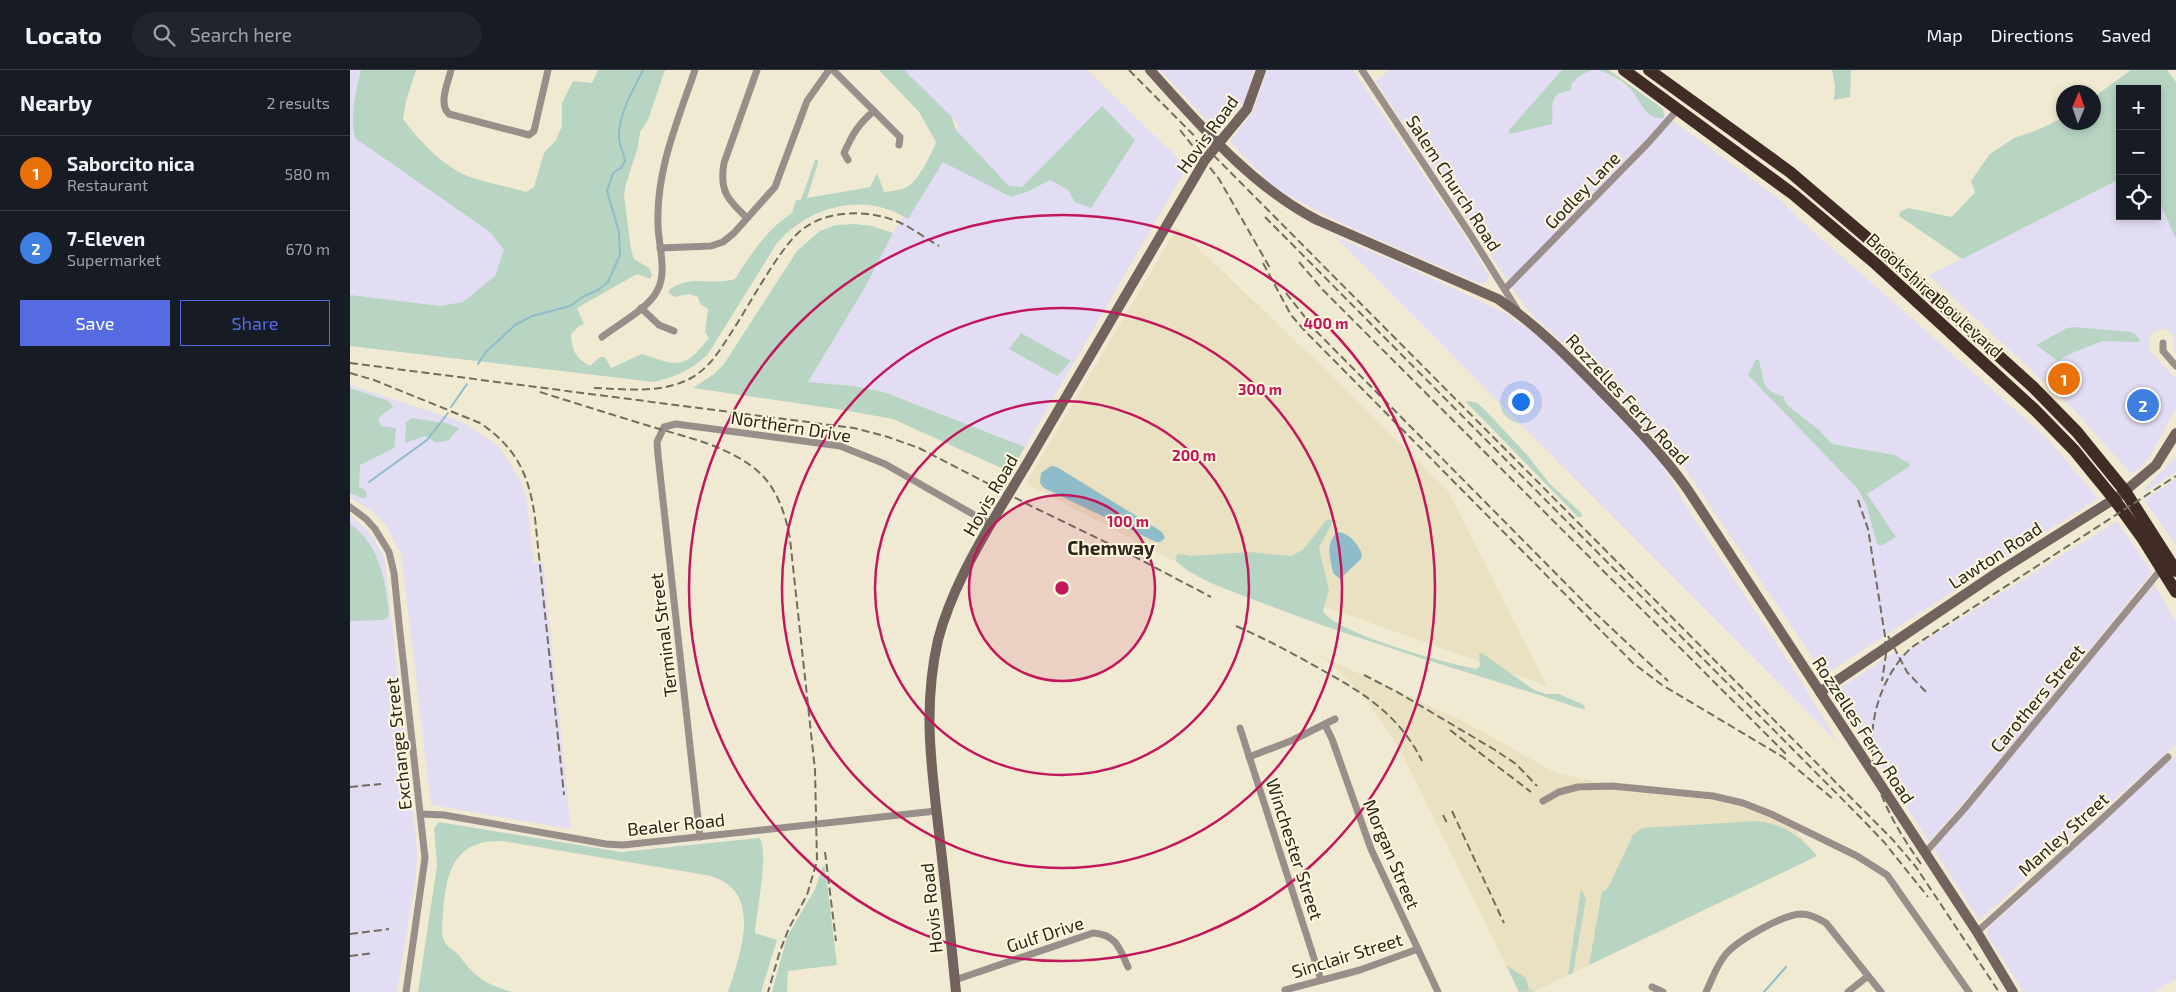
<!DOCTYPE html>
<meta charset="utf-8">
<style>
:root{--surface:#171b24;--page:#20242c;--text:#f1f3f6;--muted:#9ea1a6;--line:#363941;--accent:#566be1}
body{margin:0;font-family:"Exo 2",sans-serif;background:var(--page);color:var(--text)}
.controls{position:absolute;right:15px;top:15px;display:grid;overflow:hidden;border-radius:0px;box-shadow:0 2px 8px #0003}
.controls button{width:45px;height:45px;display:grid;place-items:center;padding:0;border:0;border-bottom:1px solid var(--line);background:var(--surface);color:var(--text);font:25px sans-serif}
.compass{position:absolute;left:1706px;top:15px;width:45px;height:45px;border-radius:50%;background:var(--surface);box-shadow:0 2px 8px #0003;rotate:2deg}
.you{position:absolute;left:1170px;top:331px;width:18px;height:18px;margin:-12px;border:4px solid #fff;border-radius:50%;background:#1a73e8;box-shadow:0 0 0 8px #1a73e833}
.badge{display:grid;place-items:center;width:32px;height:32px;border-radius:50%;background:var(--accent);color:#fff;font-size:16px;font-weight:700}
.pin{position:absolute;translate:-50% -50%;border:2px solid #fff;box-shadow:0 1px 5px #0006}
.list{margin:0;padding:0;list-style:none}
h2{display:flex;justify-content:space-between;align-items:center;height:65px;margin:0;padding:0 20px;font-size:21px}
h2 small{font-size:16px;font-weight:400;color:var(--muted)}
.list li{display:grid;grid-template-columns:32px 1fr auto;gap:15px;align-items:center;box-sizing:border-box;height:75px;padding:0 20px;border-top:1px solid var(--line)}
.list b{display:block;font-size:19px;white-space:nowrap}
.list p{margin:0;font-size:16px;white-space:nowrap;color:var(--muted)}
.list em{font-size:16px;font-style:normal;color:var(--muted)}
.actions{display:flex;gap:10px;padding:15px 20px}
.actions a{flex:1;padding:11px 0;border:1px solid var(--accent);border-radius:0px;text-align:center;font-size:18px;color:var(--accent)}
.actions .main{background:var(--accent);color:#fff}
.icon{flex:none;width:28px;height:28px;fill:none;stroke:currentColor;stroke-width:2;stroke-linecap:round;stroke-linejoin:round}
.map{position:relative;flex:none;width:1826px;height:922px;overflow:hidden}
header{display:flex;align-items:center;gap:30px;box-sizing:border-box;height:70px;padding:0 25px;background:var(--surface);border-bottom:1px solid var(--line)}
header strong{font-size:24px}
nav{display:flex;gap:28px;margin-inline-start:auto;font-size:18px}
.search{width:350px;height:45px;background:var(--page);display:flex;align-items:center;gap:12px;box-sizing:border-box;padding:0 18px;border-radius:28px;color:var(--muted);font-size:19px}
main{display:flex}
aside{flex:1;background:var(--surface)}
.map>svg:first-child{display:block}
.commercial{fill:#e2ddf2}
.built{fill:#e9e1c1}
.green{fill:#b8d5c3}
.water{fill:#8ebcc9}
.lines{fill:none;stroke-linecap:round;stroke-linejoin:round}
.stream{stroke:#8ebcc9;stroke-width:2}
.street{stroke:#9a8e8b;stroke-width:7}
.secondary{stroke:#73635e;stroke-width:10}
.highway{stroke:#402b25;stroke-width:12}
.rail{stroke:#716d5f;stroke-width:2;stroke-dasharray:8 4;stroke-linecap:butt}
.secondary-bridge{stroke:#73635e;stroke-width:10}
.ring{fill:none;stroke:#c2185b;stroke-width:2.5}
.labels{text-anchor:middle;dominant-baseline:central;stroke-width:4;stroke-linejoin:round;paint-order:stroke}
.street-label{font-size:18px;fill:#29271e;stroke:#fff8df}
.neighbourhood-label{font-size:19px;font-weight:bold;fill:#29271e;stroke:#fff8df}
.centre{fill:#c2185b;stroke:#fff8df;stroke-width:2.5}
.ring-label{font-size:15px;text-anchor:middle;font-weight:bold;fill:#c2185b;stroke:#fff8df;stroke-width:4;stroke-linejoin:round;paint-order:stroke}
</style>
<header>
<strong>Locato</strong>
<div class="search"><svg class="icon" aria-label="search" viewBox="0 0 24 24"><circle cx="10" cy="10" r="6"/><path d="M15 15l6 6"/></svg>Search here</div>
<nav><a>Map</a><a>Directions</a><a>Saved</a></nav>
</header>
<main>
<aside>
<h2>Nearby<small>2 results</small></h2>
<ul class="list">
<li><span class="badge" style="background:#e8710a">1</span><div><b>Saborcito nica</b><p>Restaurant</p></div><em>580 m</em></li>
<li><span class="badge" style="background:#3f7fe0">2</span><div><b>7-Eleven</b><p>Supermarket</p></div><em>670 m</em></li>
</ul>
<div class="actions"><a class="main">Save</a><a>Share</a></div>
</aside>
<div class="map">
<svg width="1826" height="922" viewBox="0 0 1826 922">
<rect width="100%" height="100%" fill="#f1ead2"/>
<g class="commercial">
<polygon points="0,0 29,0 19,56 202,171 162,233 0,251"/>
<polygon points="554,0 737,0 837,97 675,377 534,322 504,316 457,312 514,219 447,181 470,161 486,155 522,156 543,163 609,55"/>
<polygon points="810,0 904,0 895,31 867,61"/>
<polygon points="917,0 1003,0 1120,174 1139,206 1138,210 1134,213 1128,213 999,157 937,125 923,116 880,72 903,41"/>
<polygon points="1040,0 1254,0 1433,132 1447,147 1696,367 1748,428 1474,605 1332,394 1276,334 1176,238 1025,11"/>
<polygon points="1826,78 1826,283 1823,279 1824,267 1818,260 1814,258 1803,262 1799,272 1800,281 1826,309 1826,338 1802,383 1791,397 1781,404 1725,341 1579,205 1770,109 1770,146 1807,146 1807,89"/>
<polygon points="985,167 1049,193 1155,243 1202,276 1308,388 1340,442 1449,608 1489,674"/>
<polygon points="0,315 112,352 148,376 170,410 176,426 184,493 193,492 221,759 81,735 51,483 35,454 23,442 0,427"/>
<polygon points="1826,387 1826,402 1795,422 1796,417"/>
<polygon points="1826,409 1826,475 1794,430"/>
<polygon points="0,445 16,459 25,470 35,491 67,779 66,805 47,922 0,922"/>
<polygon points="1767,451 1802,502 1676,659 1579,772 1484,622 1546,581 1550,586"/>
<polygon points="1804,514 1826,552 1826,675 1629,850 1584,779"/>
<polygon points="1826,685 1826,909 1804,922 1674,922 1637,865 1637,859"/>
</g>
<g class="built">
<polygon points="827,158 978,302 1098,421 1197,616 898,509 822,490 676,413"/>
<polygon points="964,583 1115,652 1208,704 1308,724 1363,730 1407,741 1443,757 1467,786 1183,922 1169,922 1051,681 1014,626 980,593"/>
</g>
<g class="green">
<path d="M11 0H66L56 31 53 49C70 71 93 97 120 107 138 113 158 117 176 122L184 117 194 83 206 70 212 56V33L223 11 242 13 248 0H315L298 50 290 62 288 77 276 114 274 125 281 179 284 189 299 198 302 205 300 209 287 204 227 238 234 254 229 256 221 264C222 281 226 288 240 296L250 287H255L261 298 292 284C328 296 334 300 359 268L355 262 358 239 350 234 348 227 339 224 325 227 319 223V220C341 204 361 216 385 209 401 184 417 159 442 143L446 130H451L465 90H468V93L457 128 520 117 527 103 534 122C543 121 555 120 561 114 570 107 582 83 586 72L569 42 529 0H554L601 46 606 60 659 116 672 117 752 36 785 70 741 138 725 132 718 120 700 110 679 121 661 127 593 92 558 149C513 121 460 136 427 173L358 284C342 300 325 307 304 312L0 276V225L90 236 113 232 145 206 154 180 140 162 5 68C0 44 5 24 11 0Z"/>
<path d="M1212 0H1242L1231 5 1222 13 1221 20C1196 24 1204 36 1202 54L1160 64 1159 60Z"/>
<path d="M1246 0H1259L1313 39 1314 48C1296 50 1292 34 1283 22 1277 13 1256 1 1246 0Z"/>
<polygon points="1482,0 1501,0 1500,27 1484,30 1485,16"/>
<polygon points="1781,0 1817,0 1826,12 1826,169 1807,126 1807,19 1770,19 1770,109 1612,189 1549,146 1550,142 1558,138 1602,147 1625,122 1621,111 1640,84 1664,68 1685,61 1713,48 1714,52 1744,52 1744,27"/>
<polygon points="505,154 522,156 543,163 514,219 458,312 504,316 534,322 675,377 660,402 543,349 493,340 343,318 364,304 374,294 447,181 470,161 486,155"/>
<polygon points="1724,257 1780,262 1785,264 1789,269 1789,272 1753,271 1722,283 1708,291 1686,275 1717,258"/>
<polygon points="671,263 721,291 707,306 659,279"/>
<path d="M1406 289 1409 290C1414 310 1411 321 1433 326L1437 335 1469 360 1482 374 1545 385 1560 394V396L1517 424 1546 467 1531 476 1527 474 1517 436 1507 418 1398 305Z"/>
<polygon points="0,318 39,331 43,337 28,348 31,356 46,358 44,378 10,395 9,416 17,422 16,427 12,428 0,423"/>
<polygon points="1118,331 1127,333 1134,339 1178,386 1199,413 1231,443 1232,447 1228,447 1116,332"/>
<polygon points="62,348 96,353 109,358 99,370 87,373 75,366 55,373 56,352"/>
<path d="M977 449 982 450 981 455 969 478 979 520 973 541C986 563 1089 591 1117 597L1126 599 1130 596 1129 584 1132 583 1184 620 1196 624H1209L1234 635 1235 640C1126 604 1014 573 907 531 883 521 845 510 826 491L827 484 842 486 899 482 941 486 953 480Z"/>
<path d="M0 454C30 475 36 512 39 546L34 550 0 551Z"/>
<path d="M1408 751C1435 755 1450 766 1467 786L1239 895 1252 822 1258 818 1283 765 1292 758Z"/>
<path d="M89 752 271 782 409 768C420 778 406 846 405 863L427 870 411 922H378C391 882 415 818 356 805L152 771C93 769 95 820 92 864 96 880 103 877 111 888 127 909 136 914 162 922H68L87 796 84 758Z"/>
<polygon points="473,796 475,797 487,895 438,901 437,922 422,922 437,867 465,819"/>
<polygon points="1231,819 1236,829 1223,903 1218,905"/>
<polygon points="1156,895 1176,908 1179,920 1186,921 1169,922"/>
</g>
<g class="water">
<polygon points="701,396 707,397 812,462 815,468 810,472 806,472 694,418 690,413 691,403"/>
<path d="M988 462C999 463 1008 474 1012 484L1011 489 990 509 983 503C981 489 974 473 988 462Z"/>
</g>
<g class="lines">
<g class="stream">
<path d="M128 294 136 282 165 255 182 246 220 236 234 226 248 220 258 212 270 185 269 162 257 121 263 103 272 97 275 91C274 82 269 76 269 68 268 45 283 20 293 0"/>
<polyline points="101,337 117,314"/>
<polyline points="19,412 77,370 98,343"/>
<polyline points="1414,922 1436,897"/>
</g>
<g class="street">
<path d="M101 0C98 13 88 34 99 44L179 65 184 61 198 0"/>
<polyline points="483,0 550,67 549,75"/>
<polyline points="1012,0 1120,164 1168,241"/>
<path d="M498 90 494 83C502 65 509 53 524 41"/>
<path d="M397 148C378 130 369 121 374 93L407 0"/>
<polyline points="310,178 361,176 373,172 384,163 425,117 457,31 479,0"/>
<polyline points="1155,219 1298,73 1328,39"/>
<polyline points="291,238 309,255 324,261"/>
<path d="M252 267C267 255 299 238 307 221 318 202 308 175 308 154 306 100 328 50 345 0"/>
<polyline points="1813,273 1813,281 1826,296"/>
<polyline points="0,437 16,449 25,459 39,482 44,503 49,553 75,788 56,922"/>
<polyline points="975,655 982,669 1021,779 1088,922"/>
<polyline points="890,658 971,910"/>
<polyline points="899,687 943,670 985,649"/>
<polyline points="1193,731 1209,722 1228,717 1262,716 1363,726 1393,733 1421,744 1507,786 1537,805 1619,922"/>
<polyline points="71,744 94,745 256,774 273,775 586,741"/>
<polyline points="350,767 308,385 307,372 314,357 326,354 490,376 535,394 640,454"/>
<polyline points="1575,783 1615,738 1813,497"/>
<polyline points="1627,862 1754,747 1818,687"/>
<path d="M605 910 743 863C766 864 770 879 778 897"/>
<polyline points="1302,917 1313,922"/>
<polyline points="935,920 1010,900 1068,879"/>
<path d="M1356 922C1362 910 1367 894 1376 884 1388 870 1432 845 1451 844 1460 844 1468 848 1476 853L1531 922"/>
<polyline points="1498,922 1518,906"/>
</g>
<g class="secondary">
<path d="M800 0C850 55 900 115 967 150L1148 229C1187 255 1218 287 1250 320 1281 352 1312 383 1338 420L1627 862 1663 922"/>
<polyline points="675,397 855,90 897,39 911,0"/>
<polyline points="1470,622 1648,502 1769,426 1806,395 1826,363"/>
<path d="M606 922C601 871 596 821 590 771 582 701 572 640 588 570 600 524 625 480 649 440"/>
</g>
<g class="highway">
<polyline points="1274,0 1443,124 1526,194 1685,340 1724,380 1764,429 1793,469 1826,522"/>
<polyline points="1299,0 1440,102 1535,183 1683,317 1727,362 1775,421 1826,501"/>
</g>
<g class="rail">
<polyline points="779,0 1543,770 1566,797 1649,922"/>
<polyline points="830,60 869,109 920,198"/>
<polyline points="915,147 1512,749 1534,772 1578,827"/>
<polyline points="949,192 973,220 1436,684"/>
<polyline points="913,193 941,245 955,261 1283,593 1312,615 1433,687 1483,729"/>
<polyline points="936,223 965,260 1242,540 1318,611"/>
<polyline points="0,293 504,358 535,366 569,378 683,437 772,480 861,527"/>
<path d="M0 303 24 310 130 353C167 378 179 405 185 448L214 725"/>
<path d="M244 318C276 319 312 324 341 308 361 297 371 278 383 260 401 232 424 188 446 165 472 139 515 139 546 151 561 157 575 168 589 176"/>
<path d="M190 322C225 333 260 344 296 355 334 367 380 375 411 404 428 421 436 446 440 469L465 700 467 791 457 825 439 858 430 881 418 922"/>
<polyline points="1508,430 1518,459 1535,566 1536,584 1532,611"/>
<path d="M886 556C916 569 944 584 972 600 1014 623 1050 646 1072 691"/>
<polyline points="1538,566 1557,602 1576,622"/>
<polyline points="1014,605 1049,623 1145,680 1166,694 1187,716"/>
<polyline points="1100,660 1181,722"/>
<polyline points="0,717 31,714"/>
<polyline points="1102,741 1154,853"/>
<polyline points="1093,745 1098,755"/>
<polyline points="475,782 486,871"/>
<path d="M1571 794C1557 774 1544 754 1534 731 1511 681 1521 615 1562 577L1826 406"/>
<polyline points="0,864 39,859"/>
<polyline points="0,886 24,883"/>
</g>
<polyline class="secondary-bridge" points="649,440 675,397"/>
</g>
<circle cx="712" cy="518" r="93" fill="#c2185b" fill-opacity=".12"/>
<g class="ring">
<circle cx="712" cy="518" r="93"/>
<circle cx="712" cy="518" r="187"/>
<circle cx="712" cy="518" r="280"/>
<circle cx="712" cy="518" r="373"/>
</g>
<g class="labels">
<g class="street-label">
<text transform="translate(857 64) rotate(-54)">Hovis Road</text>
<text transform="translate(1104 113) rotate(57)">Salem Church Road</text>
<text transform="translate(1232 120) rotate(-46)">Godley Lane</text>
<text transform="translate(1585 225) rotate(42)">Brookshire Boulevard</text>
<text transform="translate(1278 329) rotate(47)">Rozzelles Ferry Road</text>
<text transform="translate(441 356) rotate(9)">Northern Drive</text>
<text transform="translate(640 425) rotate(-60)">Hovis Road</text>
<text transform="translate(1645 485) rotate(-33)">Lawton Road</text>
<text transform="translate(313 565) rotate(-97)">Terminal Street</text>
<text transform="translate(1687 628) rotate(-50)">Carothers Street</text>
<text transform="translate(1514 660) rotate(57)">Rozzelles Ferry Road</text>
<text transform="translate(48 674) rotate(-96)">Exchange Street</text>
<text transform="translate(326 754) rotate(-6)">Bealer Road</text>
<text transform="translate(1713 764) rotate(-42)">Manley Street</text>
<text transform="translate(945 779) rotate(72)">Winchester Street</text>
<text transform="translate(1042 784) rotate(67)">Morgan Street</text>
<text transform="translate(581 838) rotate(-96)">Hovis Road</text>
<text transform="translate(695 864) rotate(-18)">Gulf Drive</text>
<text transform="translate(997 885) rotate(-17)">Sinclair Street</text>
</g>
<g class="neighbourhood-label">
<text x="761" y="477">Chemway</text>
</g>
</g>
<circle cx="712" cy="518" r="8" class="centre"/>
<g class="ring-label">
<text x="976" y="259">400 m</text>
<text x="910" y="325">300 m</text>
<text x="844" y="391">200 m</text>
<text x="778" y="457">100 m</text>
</g>
</svg>
<div class="controls">
<button>+</button>
<button>−</button>
<button><svg class="icon" aria-label="locate" viewBox="0 0 24 24"><circle cx="12" cy="12" r="6"/><path d="M12 2v4M12 18v4M2 12h4M18 12h4"/></svg></button>
</div>
<svg class="compass" viewBox="-18 -18 36 36"><path d="M0-13l5 13h-10z" fill="#e53935"/><path d="M0 13l5-13h-10z" fill="#9ea1a6"/></svg>
<div class="you"></div>
<div class="pin badge" style="left:1714px;top:309px;background:#e8710a">1</div>
<div class="pin badge" style="left:1793px;top:335px;background:#3f7fe0">2</div>
</div>
</main>
